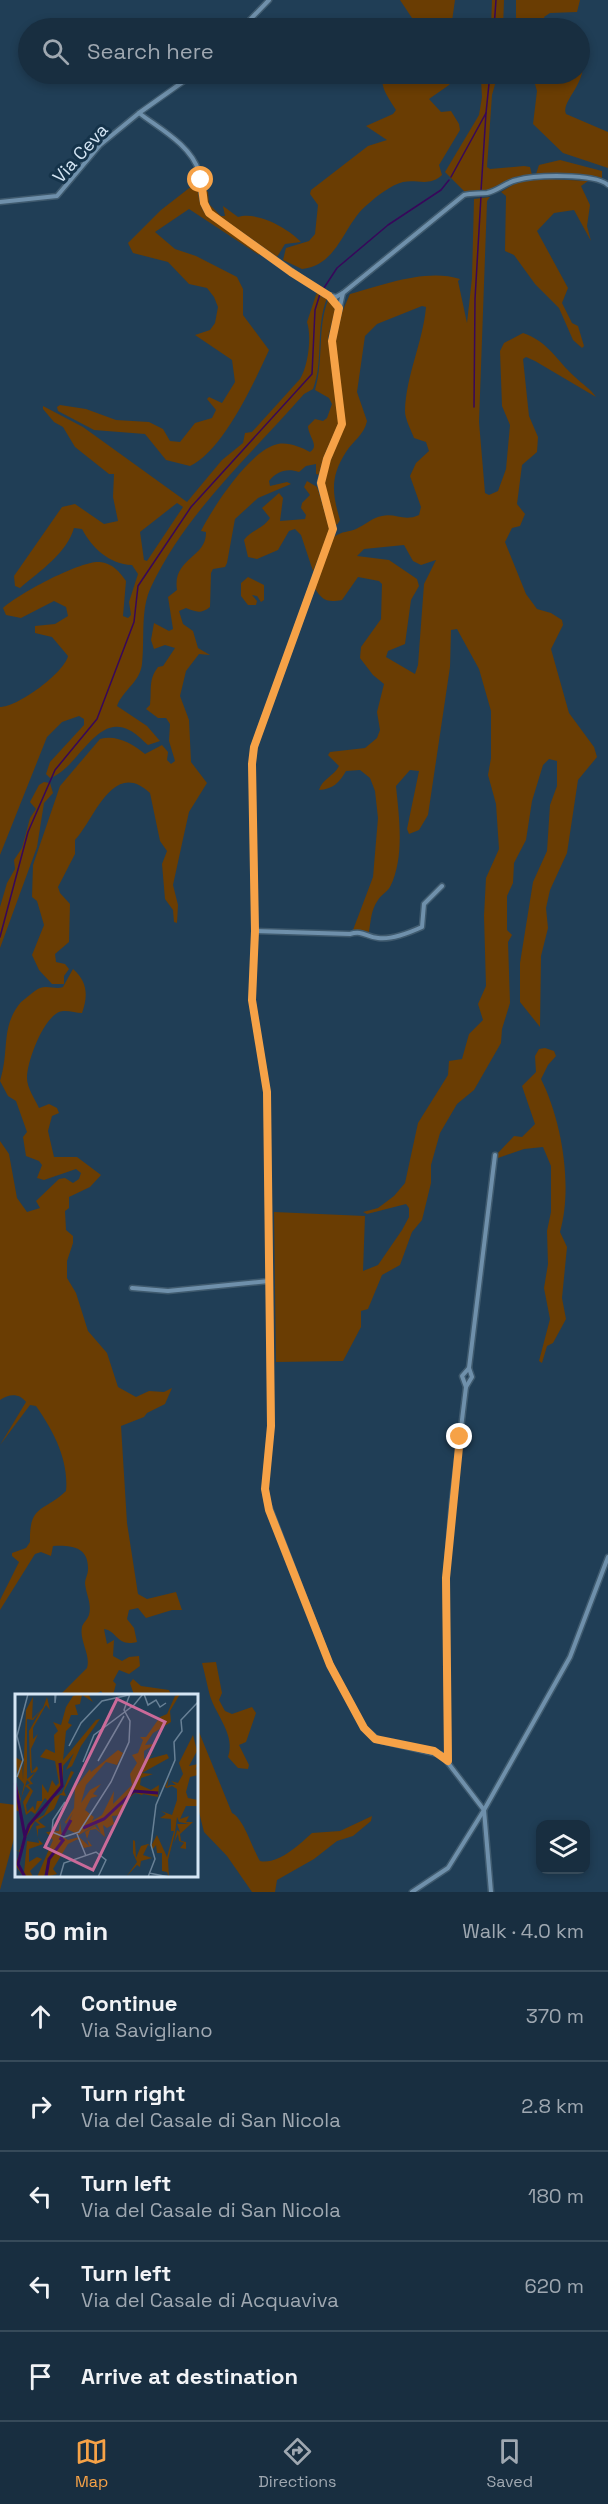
<!DOCTYPE html>
<meta charset="utf-8">
<style>
:root{--surface:#182e40;--page:#253a4b;--text:#f1f3f6;--muted:#9fa8b1;--line:#364a59;--accent:#f6a247}
body{margin:0;font-family:"Space Grotesk",sans-serif;background:var(--page);color:var(--text)}
.controls{position:absolute;right:18px;bottom:18px;display:grid;overflow:hidden;border-radius:12px;box-shadow:0 3px 9px #0003}
.controls button{width:54px;height:54px;display:grid;place-items:center;padding:0;border:0;border-bottom:2px solid var(--line);background:var(--surface);color:var(--text);font:30px sans-serif}
.stop{position:absolute;width:18px;height:18px;margin:-14px;border:4px solid #f6a247;border-radius:50%;background:#fff}
.stop.end{background:#f6a247;border-color:#fff;box-shadow:0 2px 6px #0008}
.list{margin:0;padding:0;list-style:none}
h2{display:flex;justify-content:space-between;align-items:center;height:78px;margin:0;padding:0 24px;font-size:26px}
h2 small{font-size:20px;font-weight:400;color:var(--muted)}
.list li{display:grid;grid-template-columns:39px 1fr auto;gap:18px;align-items:center;box-sizing:border-box;height:90px;padding:0 24px;border-top:2px solid var(--line)}
.list b{display:block;font-size:22px;white-space:nowrap}
.list p{margin:0;font-size:20px;white-space:nowrap;color:var(--muted)}
.list em{font-size:20px;font-style:normal;color:var(--muted)}
.icon{flex:none;width:33px;height:33px;fill:none;stroke:currentColor;stroke-width:2;stroke-linecap:round;stroke-linejoin:round}
.map{position:relative;flex:none;width:608px;height:1892px;overflow:hidden}
.search{position:absolute;background:var(--surface);box-shadow:0 3px 9px #0003;left:18px;right:18px;top:18px;height:66px;display:flex;align-items:center;gap:15px;box-sizing:border-box;padding:0 21px;border-radius:33px;color:var(--muted);font-size:22px}
.sheet{height:528px;background:var(--surface)}
nav{display:flex;justify-content:space-around;align-items:center;box-sizing:border-box;height:84px;border-top:2px solid var(--line);background:var(--surface);font-size:16px;color:var(--muted)}
nav a{display:grid;justify-items:center;gap:3px}
nav .on{color:var(--accent)}
.map>svg:first-child{display:block}
.green{fill:#6a3d03;fill-rule:evenodd}
.lines{fill:none;stroke-linecap:round;stroke-linejoin:round}
.stream{stroke:#38075b;stroke-width:1.5}
.minor-casing{stroke:#3f5a6e;stroke-width:7}
.minor{stroke:#6f90ab;stroke-width:4}
.route{stroke:#f6a247;stroke-width:8}
.labels{text-anchor:middle;dominant-baseline:central;stroke-width:6;stroke-linejoin:round;paint-order:stroke}
.street-label{font-size:18px;fill:#d5e6f5;stroke:#15334a}
.inset-river{fill:none;stroke:#38075b;stroke-width:3}
.inset-road{fill:none;stroke:#688196;stroke-width:1.5}
.view{fill:#ca6a99;fill-opacity:0.15;stroke:#ca6a99;stroke-width:3}
.inset-edge{fill:none;stroke:#d5e6f5;stroke-width:3}
</style>
<div class="map">
<svg width="608" height="1892" viewBox="0 0 608 1892">
<rect width="100%" height="100%" fill="#203e56"/>
<g class="green">
<polygon points="400,0 455,0 451,28 412,28 414,21"/>
<polygon points="492,0 504,0 503,28 491,28"/>
<polygon points="516,0 580,0 577,12 550,13 544,17 548,28 516,28"/>
<path d="M580 46C594 81 560 99 566 114L608 132V168L563 153 533 124 537 91 532 74H580Z"/>
<path d="M383 74H457L449 85 429 99 441 112 451 111 459 124 460 130 439 165 442 175C429 187 418 179 403 182 391 185 377 196 368 204 343 224 339 265 302 269L283 260 286 248 309 241 315 234 318 205 310 194 311 190 368 146 387 140 366 126 393 114 396 110C390 100 379 87 383 74Z"/>
<polygon points="484,74 498,74 492,95 487,167 490,169 524,166 530,167 532,175 516,178 489,190 465,192 445,172 479,115 482,97 481,80"/>
<polygon points="560,160 602,171 602,178 536,174 539,165"/>
<polygon points="549,179 588,181 581,186 590,205 587,226 591,241 574,210 554,213 537,231 568,288 562,303 572,323 578,326 584,346 582,348 573,340 559,308 535,284 514,255 505,251 506,196 501,192 519,181"/>
<path d="M197 182 203 209 259 252V255L189 209 155 232 175 249 196 256 237 277 243 289V315L269 350C254 383 223 451 190 466L166 460 145 434 94 430 58 411 57 407 60 405 86 409 116 420 149 422 163 429 170 441 180 442 195 423 212 418 216 410 207 399 209 397 222 403 235 382 232 360 195 335 210 330 215 323 218 307 214 297 207 288 189 284 168 262 133 253 128 243 161 210Z"/>
<path d="M204 188 208 192 209 204 221 216H225L223 206 238 217C257 211 288 228 301 242L285 244 277 257 238 233 208 211 203 195Z"/>
<path d="M490 197 487 201 479 422 485 493 489 495 498 491 506 469 510 425 502 406 500 351 504 343 523 333C549 342 556 360 575 377 582 384 591 389 596 397L535 361 526 357 523 359 529 416 538 437 537 452 522 465 517 504 525 514 520 526 512 528 505 542 526 594 537 609 551 613 562 620 563 625 551 649 569 713 594 747 597 757 578 780 567 853 550 890 546 908 548 928 541 956 540 1027 520 1002V963L533 882 547 851 550 805 557 786V761L549 759 543 765 532 801 526 840 514 863 513 883 507 896V930L512 935 508 942 510 1003 502 1029 501 1043 474 1090 457 1104 440 1133 431 1165V1183L422 1220 412 1232 400 1265 382 1275 368 1309 361 1311V1327L343 1361 276 1362 274 1212 365 1216 363 1271 378 1265 402 1230 409 1217V1208L406 1204 367 1214 363 1212 378 1208 394 1196 405 1183 418 1123 448 1075 449 1061 462 1059 469 1034 483 1020 478 1004 486 986 484 916 486 878 499 849 496 804 488 775 491 758V711L479 669 457 629 451 630 450 667 428 815 419 830 409 834 407 829 419 771 410 770 396 786C399 817 405 857 390 887 387 892 381 895 378 900 371 910 371 920 369 932L353 930 373 877 378 818 375 791 370 778 360 770 346 771C339 783 333 789 319 790 322 779 334 776 339 766L328 755 330 752 365 748 377 738 380 730 377 712 384 684 373 675 360 658 361 647 381 619 382 584 379 581 358 577 342 600C326 603 322 600 314 587L334 537C342 531 349 532 356 529 365 525 373 517 382 516 396 513 404 522 419 515L421 507 410 476 416 463 429 451 426 442 414 438C411 430 405 419 405 411 406 375 423 342 426 307L422 306 377 324 365 336 357 392 367 421C364 435 353 441 346 452 330 477 332 493 340 520L337 525 334 522 322 481 345 425 334 347 335 328 350 294C382 285 427 268 460 279L458 281 467 323 472 278 474 199ZM404 545 413 561 421 565 436 560 424 584 418 665 415 674 386 657 388 651 405 644 411 600 419 586 417 579 389 560 357 556 364 549Z"/>
<path d="M317 292 327 298C315 328 324 361 313 389L304 394C250 456 187 511 151 587 140 610 145 639 142 664 140 682 123 690 117 706L147 726 160 741 148 745C142 740 136 733 129 730 96 713 78 769 50 778L46 774 50 762 84 725V719L79 716 62 722 47 737 0 855V707C18 707 64 673 68 656L52 637 35 633V626L55 624 68 616 66 607 54 601 21 618 6 615 3 608C18 594 81 560 100 562 112 563 120 572 126 581L123 616 128 618 131 615 129 602 138 574 132 565C109 564 92 548 82 529L74 528C67 553 40 571 20 588L15 586 14 576 62 507 75 504 104 524 118 521 113 497 114 474H109L75 447 63 427 54 422 43 409V406L83 427 187 502 222 460 243 443 245 433 252 432 300 379C308 366 312 337 307 322ZM177 503 183 507 147 561 144 560 140 532Z"/>
<path d="M328 300 335 309 328 338 340 424 331 442 320 475 316 474V464L306 466 299 472C287 468 277 471 269 481L270 486 287 482 291 484 258 498 235 519 227 563 225 567 213 569 211 573 210 607C201 614 196 612 186 608L179 611 183 624 193 631 198 648 210 655 199 654 186 671 180 696 189 720 191 762 207 783 189 812 183 839 173 885 178 905 177 923 174 922 173 910 165 899 162 864 167 851 160 841 150 793C113 758 94 820 75 840V854L58 887 60 893 70 904 69 942 55 954 56 962 65 964 69 969 64 976V984H52L39 970 32 955 44 925 37 901 32 897 33 865 60 786 100 739C116 734 133 744 145 754L162 745 168 752 167 760 171 764 175 761 169 741 170 724 166 718H158L146 709 150 705C152 689 148 680 158 667L163 666 175 648 165 645 154 649 151 640 154 623 169 631 173 629 168 597 177 590C172 558 207 558 206 532L201 531C213 507 251 449 278 444 288 442 301 447 310 452 320 446 308 436 308 426L315 419 323 421 327 418 332 404 329 398 315 390C324 360 317 329 328 300Z"/>
<path d="M307 481 317 487 331 527 313 571 301 535 295 529 289 531 278 550 257 559 248 557 244 540C251 530 263 529 270 518L262 508 279 493 283 498 280 521 305 519 306 515 301 508 302 503 310 495 304 487Z"/>
<polygon points="248,577 264,585 264,600 261,602 257,596 252,595 257,601 256,605 248,605 241,596 241,583"/>
<polygon points="44,782 50,783 53,793 44,803 37,847 0,948 0,907 7,883 15,869 14,860 22,848 30,818 36,809 30,802 39,785"/>
<path d="M73 969C88 982 88 996 82 1013 75 1013 66 1009 59 1012 43 1019 27 1061 27 1078 27 1088 35 1099 39 1108L49 1104 57 1108 59 1113 52 1116 48 1131 54 1157H77L101 1175 90 1187 69 1197V1208L65 1211 66 1230 73 1236V1243L67 1261V1278L76 1293 88 1331 107 1353 118 1387 136 1397 149 1391 164 1392 172 1388 165 1404 147 1413 144 1417 121 1426 127 1523 138 1594 147 1599 176 1592 182 1610H172L146 1618 138 1608 129 1610 127 1619 134 1628 137 1642C116 1647 118 1631 104 1629L107 1644 114 1640 113 1656 122 1661 129 1657 139 1656 140 1666 129 1674 119 1670 113 1681 116 1684 113 1695H104L101 1691 95 1695H60L87 1668C91 1654 79 1641 82 1627 83 1623 87 1620 89 1615 92 1603 86 1595 85 1583 85 1579 88 1574 88 1570 89 1547 72 1545 53 1546L51 1556 41 1552 35 1554 0 1610V1600L19 1562 12 1556V1553L26 1548 30 1542C29 1504 44 1512 66 1491 69 1460 53 1430 36 1406L30 1405 0 1445 26 1402C19 1393 9 1394 0 1400V1141L9 1154 17 1198 27 1212 40 1208 36 1201 59 1179 65 1178 73 1183 79 1179 81 1173 76 1169 44 1180 37 1178 42 1165 39 1161 26 1156 23 1137 27 1132 16 1101 8 1096 0 1081C10 1050 0 1027 21 1002 27 998 33 991 40 988 48 985 56 990 63 987Z"/>
<path d="M545 1048 554 1051 556 1056 548 1065 541 1079C562 1121 573 1187 560 1232L567 1247 562 1298 566 1319 553 1343 547 1346 542 1363 539 1361 550 1319 544 1288 548 1264 547 1231 551 1212V1166L543 1147 524 1149 498 1158V1153L514 1136 522 1137 535 1124 522 1086 536 1072 535 1056 539 1049Z"/>
<path d="M216 1662 222 1693 219 1700 225 1711 232 1714 252 1707 256 1713 246 1742 239 1745 249 1765 248 1769 238 1768 228 1757C236 1736 216 1715 210 1696 207 1685 205 1674 202 1663Z"/>
<polygon points="133,1679 141,1686 169,1690 171,1695 134,1695 130,1683"/>
<path d="M197 1727 232 1813C244 1819 252 1848 260 1861 278 1865 300 1844 312 1833L340 1831 372 1816 371 1821 353 1836 337 1841 314 1859 277 1880 275 1892H252L227 1856 204 1832 197 1804Z"/>
<polygon points="0,1803 16,1805 16,1831 0,1890"/>
</g>
<g class="lines">
<g class="stream">
<polyline points="494,28 496,0"/>
<polyline points="451,177 486,113 490,74"/>
<polyline points="481,191 486,113"/>
<polyline points="474,407 475,299 481,196"/>
<polyline points="0,937 28,832 55,770 97,719 134,622 138,586 191,507 312,374 315,310 320,294 337,268 388,225 441,190 449,180"/>
</g>
<defs>
<g id="minor">
<polyline points="242,28 269,0"/>
<path d="M139 113C160 129 191 145 199 172 203 186 199 201 209 213L324 294 336 297 343 293"/>
<polyline points="0,202 57,196 100,145 139,113 194,74"/>
<polyline points="329,296 339,308"/>
<path d="M255 931 350 934C363 930 366 937 378 938 391 940 411 932 422 927L424 904 442 886"/>
<polyline points="132,1288 168,1291 269,1281"/>
<polyline points="466,1387 462,1376 469,1368"/>
<polyline points="448,1760 446,1578 452,1502 466,1387 472,1377 469,1368 495,1155"/>
<polyline points="412,1892 448,1868 484,1810 570,1657 608,1557"/>
<path d="M491 1892 484 1810 442 1755 378 1740 364 1728 330 1665 267 1501 265 1489 271 1426 267 1092 252 1000 255 931 252 764 254 747 333 529 320 483 327 458 342 424 332 341 343 293 464 195C472 193 479 194 487 193 498 191 506 182 517 180 534 175 595 173 608 185"/>
</g>
</defs>
<use href="#minor" class="minor-casing"/>
<use href="#minor" class="minor"/>
</g>
<g class="lines">
<polyline class="route" points="201,180 204,203 209,213 291,272 329,296 339,308 332,341 342,424 327,459 321,483 333,529 254,747 252,764 255,931 252,1000 267,1092 271,1426 265,1489 269,1510 330,1665 364,1728 375,1739 434,1751 448,1761 446,1578 460,1437"/>
</g>
<g class="labels">
<g class="street-label">
<text transform="translate(80 153) rotate(-48)">Via Ceva</text>
</g>
</g>
<g transform="translate(15 1694)">
<rect width="183" height="183" fill="#203e56"/>
<path d="M65 0H73L78 8 67 1 65 10 60 11 63 21H56L53 29 57 31 51 37 48 66 81 26 85 25 66 52 57 72 51 76 59 59 48 72V92L20 126 29 121 38 104 47 99 56 77 59 78 49 97 51 102 45 101 39 115 23 127 31 133 23 135V145L28 150 14 155V168L22 163 27 165 15 177 18 183 8 182 0 171 5 158 0 156 4 157 9 145 5 118 0 116V86L6 105 9 90 3 83 0 63 7 67 8 86 11 16 18 3 17 25 28 14 32 3 35 16 31 11 18 34V45L23 40 16 55 17 78 22 72 23 75 15 86 18 90 13 91 18 97 11 111 12 118 18 112 20 117 22 107H27V90L33 99 37 86 41 92 44 89 40 67 25 63 31 55 40 59 39 41 43 37 38 28 46 31 51 13 58 2ZM26 16 14 37 15 73 16 79 21 78 12 85V25L18 26ZM12 86 15 89 10 92 15 96 8 108 11 121 16 117 20 120 30 104 33 107 13 130 10 140 5 108ZM20 127 25 131 21 132 24 149 12 147 9 179 4 170 8 149ZM165 0 155 17 156 28 138 39 130 51 140 50 129 57V65L139 60 130 66 152 60 154 64 127 79 138 80 126 84 125 91 136 96 144 91 143 103 128 100 124 105 127 101 120 99 106 111 111 110 106 121 97 122 99 130 92 134 88 131 90 143 81 135 75 136 72 145 77 152 69 154 63 145 53 150 38 175 42 180 31 183 33 166 29 183H22L38 146 31 138 44 137 45 127 47 142 58 119 51 130 46 122 50 128 59 114 60 94 75 75 76 78 103 56 108 59 102 71 91 68 71 91 66 109 75 96 86 90 78 100 83 102 76 104 70 116 79 123 77 127 87 121 99 97 98 110 117 91 115 80 122 69 117 61 123 59 128 46 125 43H131L145 23 152 20 160 2ZM82 130 86 139 80 132 70 138 74 152 64 143 53 146 48 143 52 135 64 141ZM178 41 182 57 174 72 183 70 180 76 183 74V81L175 83 171 98 173 104 183 106V112H171L165 125 174 122 171 128H178L165 140 166 147 171 148V155L165 154 169 149 164 147 163 140 159 149 162 136 165 138 162 130H174L164 128 162 123 160 139 153 166 154 183 152 178 147 177V159H142L141 151 138 155 136 152 142 141 152 163 159 137H156V125L145 124 151 120 146 117 157 121 162 106V95L157 92 152 94 150 93 154 84 152 93 155 91H161L156 87 163 89 168 80 164 69ZM118 146 120 147 121 164 126 152 133 150 136 152 133 151 128 161 137 164 126 167 125 173 122 171 111 183 122 168 118 159Z" fill="#6a3d03" fill-rule="evenodd"/>
<path class="inset-river" d="M0 89 10 143 3 170 10 183M68 134 89 125 119 97 143 99M10 142 14 131 47 92 45 69M45 146 56 126M31 183 34 165 49 145"/>
<path class="inset-road" d="M40 0V9L41 0M129 0 133 11 141 6 145 13 151 9M54 52 66 29 87 7 114 1M83 67 109 22M68 68 79 41 119 11 128 0M2 83 8 66 2 42 13 0M50 108 38 126 37 138 49 143 64 138 96 88 114 48 115 27 109 16 115 0M62 140 71 162M134 179 154 183M45 183 49 169 81 158 91 166 83 183M133 183 140 165 136 151 141 111 160 66 159 48 167 37 166 26 183 8"/>
<path class="view" d="M102 5 150 28 78 176 30 153Z"/>
<rect width="183" height="183" class="inset-edge"/>
</g>
</svg>
<div class="controls">
<button><svg class="icon" aria-label="layers" viewBox="0 0 24 24"><path d="M12 4l9 5-9 5-9-5zM3 14l9 5 9-5"/></svg></button>
</div>
<div class="stop" style="left:201px;top:180px"></div>
<div class="stop end" style="left:460px;top:1437px"></div>
<div class="search"><svg class="icon" aria-label="search" viewBox="0 0 24 24"><circle cx="10" cy="10" r="6"/><path d="M15 15l6 6"/></svg>Search here</div>
</div>
<section class="sheet">
<h2>50 min<small>Walk · 4.0 km</small></h2>
<ul class="list">
<li><svg class="icon" aria-label="ahead" viewBox="0 0 24 24"><path d="M12 20V5M6 11l6-6 6 6"/></svg><div><b>Continue</b><p>Via Savigliano</p></div><em>370 m</em></li>
<li><svg class="icon" aria-label="right" viewBox="0 0 24 24"><path d="M7 20v-9h11M14 6l5 5-5 5"/></svg><div><b>Turn right</b><p>Via del Casale di San Nicola</p></div><em>2.8 km</em></li>
<li><svg class="icon" aria-label="left" viewBox="0 0 24 24"><path d="M17 20v-9H6M10 6l-5 5 5 5"/></svg><div><b>Turn left</b><p>Via del Casale di San Nicola</p></div><em>180 m</em></li>
<li><svg class="icon" aria-label="left" viewBox="0 0 24 24"><path d="M17 20v-9H6M10 6l-5 5 5 5"/></svg><div><b>Turn left</b><p>Via del Casale di Acquaviva</p></div><em>620 m</em></li>
<li><svg class="icon" aria-label="arrive" viewBox="0 0 24 24"><path d="M6 21V4h12l-3 4 3 4H6"/></svg><div><b>Arrive at destination</b></div></li>
</ul>
</section>
<nav>
<a class="on"><svg class="icon" aria-label="map" viewBox="0 0 24 24"><path d="M3 6l6-2 6 2 6-2v14l-6 2-6-2-6 2zM9 4v14M15 6v14"/></svg>Map</a>
<a><svg class="icon" aria-label="directions" viewBox="0 0 24 24"><path d="M12 3l9 9-9 9-9-9zM9 14v-3h6M13 9l2 2-2 2"/></svg>Directions</a>
<a><svg class="icon" aria-label="saved" viewBox="0 0 24 24"><path d="M7 4h10v16l-5-4-5 4z"/></svg>Saved</a>
</nav>
